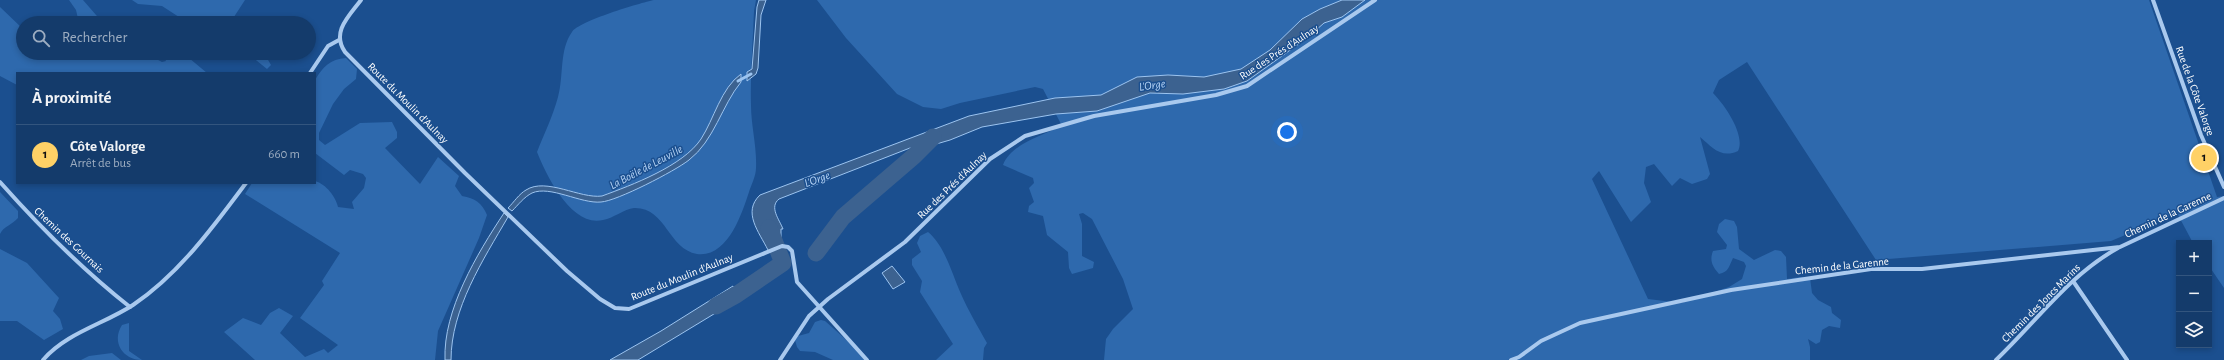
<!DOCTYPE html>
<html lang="fr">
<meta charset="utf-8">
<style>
:root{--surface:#143b6b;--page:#1d4271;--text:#f1f3f6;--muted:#9dadc1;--line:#33557e;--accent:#ffd166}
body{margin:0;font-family:"Alegreya Sans",sans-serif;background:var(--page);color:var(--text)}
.controls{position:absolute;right:12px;bottom:12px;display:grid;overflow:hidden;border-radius:0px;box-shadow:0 2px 6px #0003}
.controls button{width:36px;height:36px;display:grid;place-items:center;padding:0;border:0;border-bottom:1px solid var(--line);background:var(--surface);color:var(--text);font:20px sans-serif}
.you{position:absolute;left:1287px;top:132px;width:14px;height:14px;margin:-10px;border:3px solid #fff;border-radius:50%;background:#1a73e8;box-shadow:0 0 0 6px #1a73e833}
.badge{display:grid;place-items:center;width:26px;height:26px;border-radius:50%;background:var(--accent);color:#111;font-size:13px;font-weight:700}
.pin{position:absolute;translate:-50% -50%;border:2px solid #fff;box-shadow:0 1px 4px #0006}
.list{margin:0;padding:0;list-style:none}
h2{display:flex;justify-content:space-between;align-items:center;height:52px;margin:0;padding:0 16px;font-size:17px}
h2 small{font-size:13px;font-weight:400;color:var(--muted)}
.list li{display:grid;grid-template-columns:26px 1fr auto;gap:12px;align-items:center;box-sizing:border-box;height:60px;padding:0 16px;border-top:1px solid var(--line)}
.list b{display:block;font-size:15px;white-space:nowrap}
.list p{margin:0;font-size:13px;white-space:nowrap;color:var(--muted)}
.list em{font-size:13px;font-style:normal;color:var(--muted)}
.icon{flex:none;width:22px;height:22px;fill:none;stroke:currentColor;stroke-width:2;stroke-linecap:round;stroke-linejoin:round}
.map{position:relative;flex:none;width:2224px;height:360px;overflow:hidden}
.search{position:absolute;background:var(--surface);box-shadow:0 2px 6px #0003;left:16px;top:16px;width:300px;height:44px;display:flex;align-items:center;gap:10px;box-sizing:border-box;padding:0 14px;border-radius:22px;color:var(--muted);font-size:15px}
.panel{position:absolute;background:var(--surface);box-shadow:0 2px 6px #0003;left:16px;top:72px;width:300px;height:112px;border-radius:0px}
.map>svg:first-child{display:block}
.green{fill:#2e69ad}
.water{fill:#3c6290;stroke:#9cc4f0}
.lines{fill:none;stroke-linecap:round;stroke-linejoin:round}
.stream{stroke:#9cc4f0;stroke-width:3}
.river{stroke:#3c6290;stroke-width:17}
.street{stroke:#a9c9ee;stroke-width:4}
.labels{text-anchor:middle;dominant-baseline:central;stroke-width:3;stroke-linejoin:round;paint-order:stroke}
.street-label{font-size:11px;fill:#fff;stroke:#1b4f8f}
.water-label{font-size:12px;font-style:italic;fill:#b5d3f5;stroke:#1b4f8f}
</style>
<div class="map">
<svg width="2224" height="360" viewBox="0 0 2224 360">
<rect width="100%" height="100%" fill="#1b4f8f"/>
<g class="green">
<polygon points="69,0 83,0 103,23 79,23 76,10"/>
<polygon points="132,0 245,0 230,23 193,23 179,17 162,6 138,4"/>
<path d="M654 0H756L754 11C753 42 750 74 751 105 751 126 757 147 756 168 756 176 751 185 749 192 742 213 728 258 697 254 668 249 666 207 634 208 624 209 614 218 603 220 572 228 546 175 537 152 544 134 553 116 558 97 564 76 559 50 572 32 579 21 640 3 654 0Z"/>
<path d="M817 0H2149L2217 197 2224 196V288L2209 266V243H2193L2177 213 2111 241 1876 260 1747 62 1719 80 1713 93C1724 104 1746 135 1738 151 1721 159 1712 147 1700 137L1710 174 1707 179 1692 184 1680 178 1672 186 1654 164 1646 167 1644 183 1651 202 1631 222 1599 171 1592 179 1648 299 1681 303 1729 287 1742 279 1746 266 1744 262 1733 258C1729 266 1729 272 1719 274 1713 267 1709 261 1713 251L1726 249 1727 245 1717 232 1719 224 1725 219 1734 221 1737 227 1739 249 1754 260 1775 250 1781 251 1786 257 1787 279 1800 277 1810 278 1812 293 1818 300 1831 307 1832 313 1841 320 1840 328 1829 326 1822 330 1820 342 1816 344 1808 339 1810 347V360H1104L1106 339 1113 329 1133 309 1123 279 1092 219 1083 213 1079 214 1082 224V256L1094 262 1093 268 1072 274 1069 268 1068 252 1047 235 1043 216 1028 212 1029 206 1034 202 1029 188 1034 183 1033 178 1003 165C1011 144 1043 135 1062 126L1043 89 1035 87 960 103 941 109 923 107 897 94 846 38Z"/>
<polygon points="0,7 23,29 23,53 145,53 162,62 166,61 162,53 192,53 189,58 207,73 17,73 17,85 0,76"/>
<polygon points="247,53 264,53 271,65 267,69"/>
<path d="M346 58 357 69 356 79 344 89 333 104 319 133V140L325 145 360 123 392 122 397 132V138L385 148 420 184 438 157 459 176 455 186 462 196C475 198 482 203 487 215L479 238 438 331 435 360H255L224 332 243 318 261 325 270 313 279 308 293 316 280 333 305 357 324 349 328 353 338 345 300 318 324 285 322 281 340 253 245 194 252 183H315V181C326 184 336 197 338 207L354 209 352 202 364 188 366 178 363 174 350 170 344 175 315 153C315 142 312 86 315 80 323 67 330 59 346 58Z"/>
<path d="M0 192 18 211V218C12 225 4 226 0 234Z"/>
<path d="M928 232C945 246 952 274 961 294 968 310 978 327 987 343L984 348 983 360H936L953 344 920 292 922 281 912 265V259L921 252 917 243 920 236Z"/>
<polygon points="0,249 27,263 59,298 53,311 60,319 63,329 44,340 17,321 0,321"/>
<polygon points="821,320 825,321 869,360 833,360 815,352 800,351 797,347 795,340 798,336 809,333 815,322"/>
<path d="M129 323V351L142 360C123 360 111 342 122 325Z"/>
<polygon points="112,353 121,360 81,360 89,356"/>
</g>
<g class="water">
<polygon points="759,0 766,0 761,15 758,68 756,74 747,81 747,72 752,69 757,7"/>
<path d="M1342 0H1365L1342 17 1324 23 1307 38 1247 81 1224 89 1183 94 1150 93 1097 111 1056 114 982 127 950 140 926 147 910 148 779 199C769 207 779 219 783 229H781V245L768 250C759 232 742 212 760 195L969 116 1055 98 1101 95 1137 77 1168 75 1204 77 1241 69 1270 50 1302 19 1320 9Z"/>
<path d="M741 74V82C722 105 714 141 689 160 675 171 617 201 601 202 581 204 550 185 532 193 524 197 518 205 512 211L508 208C514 202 519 194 526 190 546 177 580 199 602 196 632 185 683 166 701 139 714 119 721 88 741 74Z"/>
<path d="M504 213 508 217C483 260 451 309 451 360H445C443 310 477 254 504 213Z"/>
<polygon points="892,266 905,282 893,289 882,273"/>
<polygon points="733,286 737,300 638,360 610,360 661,331"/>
</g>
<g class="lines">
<polyline class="stream" points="738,81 751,74"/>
<g class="river">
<polyline points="816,253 843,217 914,156 933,137"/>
<polyline points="716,306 736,295 783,263 769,228"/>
</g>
<g class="street">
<path d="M361 0C349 16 331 32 345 52L465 173 567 271 600 299 615 308 629 309 782 246 788 247 792 251 797 282 867 360"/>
<polyline points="2153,0 2201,135 2224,187"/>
<polyline points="310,73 328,46 339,40"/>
<path d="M0 182C40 227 83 270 130 307"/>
<polyline points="2073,281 2127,360"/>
<path d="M43 360C66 333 104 324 133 305 179 274 214 226 246 183"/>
<polyline points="780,360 809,316 828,299 905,242 990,159 1025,136 1094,116 1216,95 1247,86 1375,0"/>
<polyline points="1511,360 1519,357 1541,341 1580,323 1731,290 1871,269 1922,269 2120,247 2224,198"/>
<path d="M1996 360C2036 322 2069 275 2118 248"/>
</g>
</g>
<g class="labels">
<g class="street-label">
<text transform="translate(1279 52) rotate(-33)">Rue des Prés d'Aulnay</text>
<text transform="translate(2195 91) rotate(70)">Rue de la Côte Valorge</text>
<text transform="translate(408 103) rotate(45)">Route du Moulin d'Aulnay</text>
<text transform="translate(952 185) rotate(-44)">Rue des Prés d'Aulnay</text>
<text transform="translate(2168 215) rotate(-25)">Chemin de la Garenne</text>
<text transform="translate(69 240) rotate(43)">Chemin des Gournais</text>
<text transform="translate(1842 266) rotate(-6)">Chemin de la Garenne</text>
<text transform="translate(682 277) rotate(-22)">Route du Moulin d'Aulnay</text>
<text transform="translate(2041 303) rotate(-45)">Chemin des Joncs Marins</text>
</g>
<g class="water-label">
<text transform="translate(1152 85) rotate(-8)">L'Orge</text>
<text transform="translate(646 167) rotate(-28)">La Boële de Leuville</text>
<text transform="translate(817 179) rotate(-20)">L'Orge</text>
</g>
</g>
</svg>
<div class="controls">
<button>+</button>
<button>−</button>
<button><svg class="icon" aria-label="layers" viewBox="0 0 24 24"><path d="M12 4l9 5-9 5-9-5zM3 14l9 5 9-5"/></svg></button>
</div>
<div class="you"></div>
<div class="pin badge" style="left:2204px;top:158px">1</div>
<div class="search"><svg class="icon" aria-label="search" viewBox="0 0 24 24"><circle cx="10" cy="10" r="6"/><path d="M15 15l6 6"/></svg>Rechercher</div>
<section class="panel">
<h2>À proximité<small></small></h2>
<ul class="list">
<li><span class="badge">1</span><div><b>Côte Valorge</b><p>Arrêt de bus</p></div><em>660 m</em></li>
</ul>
</section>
</div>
